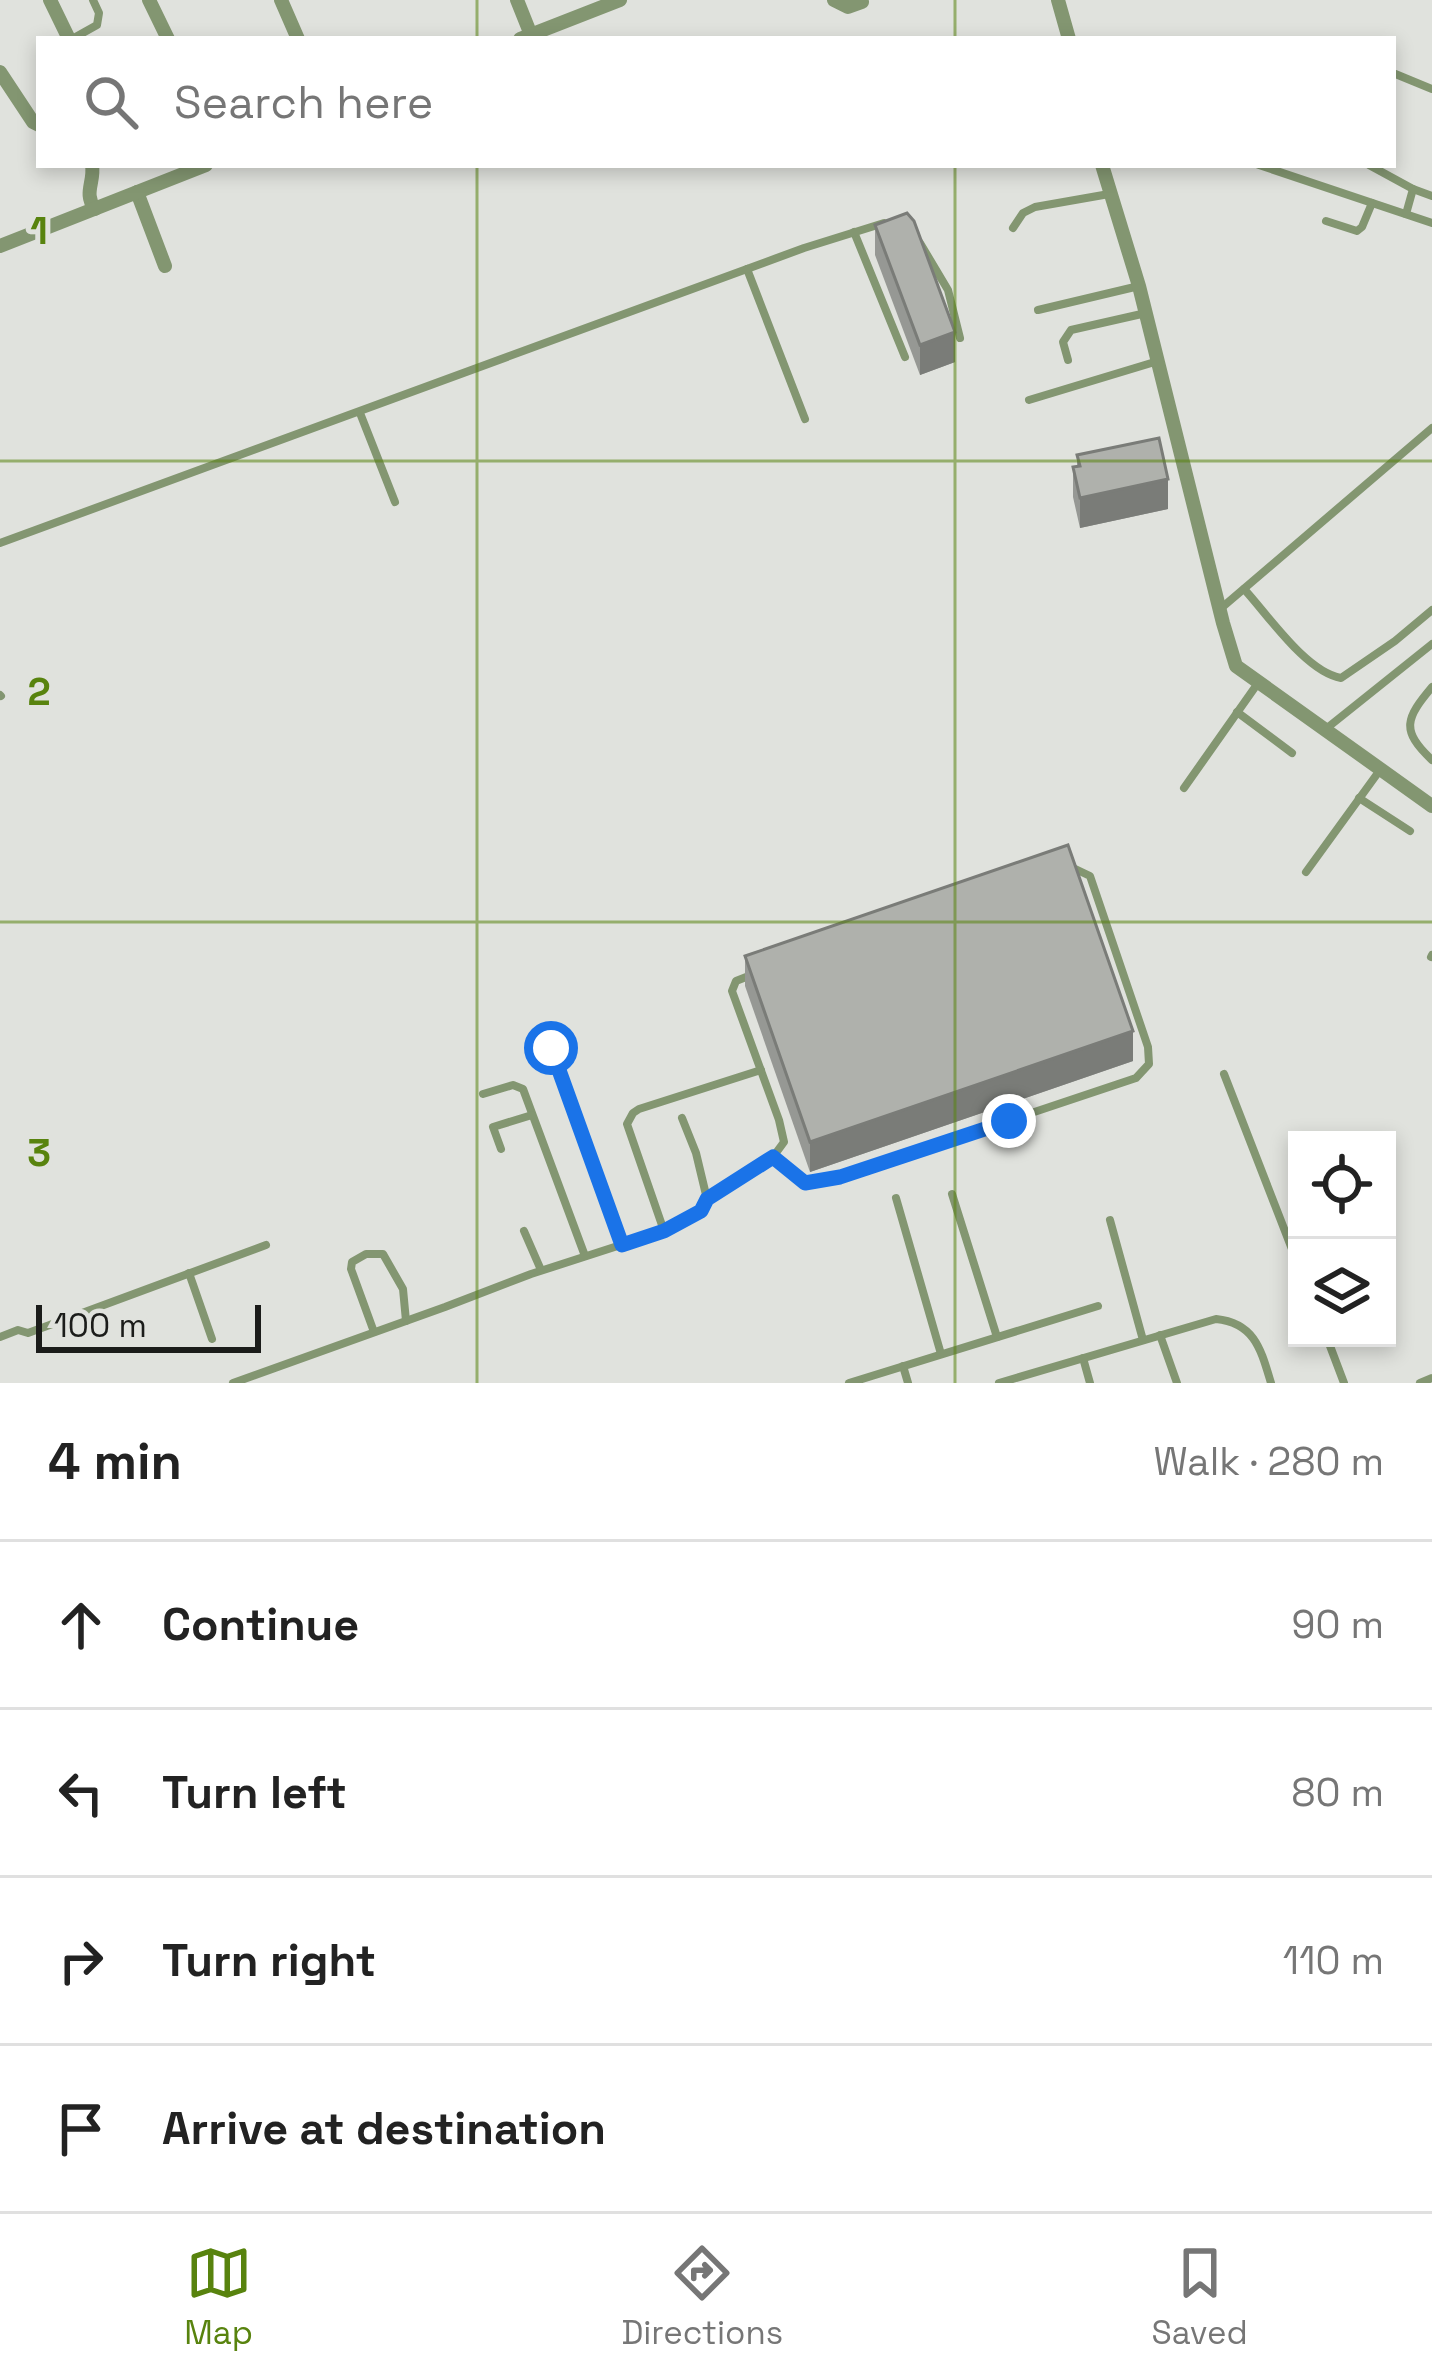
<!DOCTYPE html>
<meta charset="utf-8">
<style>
:root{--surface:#fff;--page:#f6f6f6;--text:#222;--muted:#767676;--line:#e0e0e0;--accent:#58830e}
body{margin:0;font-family:"Space Grotesk",sans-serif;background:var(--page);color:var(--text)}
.controls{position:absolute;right:36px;bottom:36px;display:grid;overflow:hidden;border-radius:0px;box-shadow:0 6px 18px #0003}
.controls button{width:108px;height:108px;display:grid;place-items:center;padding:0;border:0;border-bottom:3px solid var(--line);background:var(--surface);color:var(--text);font:60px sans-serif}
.scale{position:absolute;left:36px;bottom:30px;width:225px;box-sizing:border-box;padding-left:12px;border:6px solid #1b1c1a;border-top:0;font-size:33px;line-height:42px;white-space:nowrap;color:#1b1c1a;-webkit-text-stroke:9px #e0e2dd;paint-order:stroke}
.stop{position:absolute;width:36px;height:36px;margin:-27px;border:9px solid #1a73e8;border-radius:50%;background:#fff}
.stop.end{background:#1a73e8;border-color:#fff;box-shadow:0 3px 12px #0008}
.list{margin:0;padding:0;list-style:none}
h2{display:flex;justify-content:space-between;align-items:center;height:156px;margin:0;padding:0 48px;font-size:51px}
h2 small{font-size:39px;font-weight:400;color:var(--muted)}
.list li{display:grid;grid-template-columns:78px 1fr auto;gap:36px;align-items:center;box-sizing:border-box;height:168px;padding:0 48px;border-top:3px solid var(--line)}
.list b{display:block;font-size:45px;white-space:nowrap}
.list em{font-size:39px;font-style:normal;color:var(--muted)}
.icon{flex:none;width:66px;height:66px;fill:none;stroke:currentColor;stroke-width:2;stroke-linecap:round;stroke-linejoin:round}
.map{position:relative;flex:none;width:1432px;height:1383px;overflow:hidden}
.search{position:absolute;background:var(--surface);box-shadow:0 6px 18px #0003;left:36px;right:36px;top:36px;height:132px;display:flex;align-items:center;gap:30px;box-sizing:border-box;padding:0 42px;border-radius:0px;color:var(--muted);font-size:45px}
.sheet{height:828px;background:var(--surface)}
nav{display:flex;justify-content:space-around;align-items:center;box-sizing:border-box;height:168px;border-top:3px solid var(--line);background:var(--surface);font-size:33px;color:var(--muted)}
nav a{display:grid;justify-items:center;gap:6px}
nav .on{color:var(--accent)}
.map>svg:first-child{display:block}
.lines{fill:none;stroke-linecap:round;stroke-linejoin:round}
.service{stroke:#839671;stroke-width:8}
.minor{stroke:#839671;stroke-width:14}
.wall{fill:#969894}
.shaded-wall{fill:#7a7c78}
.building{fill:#afb1ac;stroke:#7a7c78;stroke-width:3}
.route{stroke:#1a73e8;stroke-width:15}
.grid{fill:none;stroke:#58830e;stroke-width:3;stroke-opacity:0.55}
.grid-label{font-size:39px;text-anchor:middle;font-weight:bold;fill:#58830e;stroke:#e0e2dd;stroke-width:10;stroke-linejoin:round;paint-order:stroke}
</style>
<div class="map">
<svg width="1432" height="1383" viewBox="0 0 1432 1383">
<rect width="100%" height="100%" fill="#e0e2dd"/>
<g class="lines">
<g class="service">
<polyline points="72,39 97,25 99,13 93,0"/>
<polyline points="1393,73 1432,89"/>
<polyline points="1259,165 1432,223"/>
<polyline points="1369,165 1413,189 1406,214"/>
<polyline points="1413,189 1432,196"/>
<polyline points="1326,221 1357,231 1362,227 1372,203"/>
<polyline points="1013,228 1023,213 1035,207 1109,194"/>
<polyline points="854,232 905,357"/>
<polyline points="920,243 948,290 960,338"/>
<polyline points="747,269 805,419"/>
<polyline points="1038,310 1139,286"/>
<polyline points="1068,360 1063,342 1071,330 1146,313"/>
<polyline points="1029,400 1158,361"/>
<polyline points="360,413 395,502"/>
<polyline points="0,543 804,248 884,223"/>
<path d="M1244 589C1268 615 1306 672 1341 678L1395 641 1432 610"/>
<polyline points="1219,610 1432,428"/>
<path d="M1432 687C1406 718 1400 730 1432 760"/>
<polyline points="0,695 1,696"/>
<polyline points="1237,712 1292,753"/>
<polyline points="1327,728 1432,644"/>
<polyline points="1184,788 1258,683"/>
<polyline points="1359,798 1410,831"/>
<polygon points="1069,866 1090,876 1148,1047 1149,1064 1136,1078 840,1177 805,1182 773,1157 784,1142 779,1120 732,991 736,981 797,957"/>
<polyline points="1306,872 1380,770"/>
<polyline points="1431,957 1432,955"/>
<polyline points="551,1048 622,1245"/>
<polyline points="1224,1074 1297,1262"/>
<polyline points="483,1094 513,1085 523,1089 585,1256"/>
<polyline points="501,1149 493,1127 532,1115"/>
<polyline points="952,1194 997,1337"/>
<polyline points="896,1198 941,1354"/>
<polyline points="707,1199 773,1157"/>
<polyline points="1110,1220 1143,1340"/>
<polyline points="524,1231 541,1270"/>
<polyline points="664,1231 627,1124 633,1113 639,1109 761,1070"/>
<polyline points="189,1273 212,1339"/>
<polyline points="374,1332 351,1269 352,1262 366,1254 383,1254 403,1289 406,1321"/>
<polyline points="1160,1335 1177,1383"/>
<polyline points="0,1337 18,1330 28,1333 266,1245"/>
<polyline points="1327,1338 1344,1383"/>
<polyline points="1083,1358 1090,1383"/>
<polyline points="903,1366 908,1383"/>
<polyline points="233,1383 445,1307 531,1274 664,1231 701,1211 707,1199 696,1153 682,1118"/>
<polyline points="849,1383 1098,1306"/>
<path d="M999 1383 1216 1319C1255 1323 1261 1350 1271 1383"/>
<polyline points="1420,1383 1432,1378"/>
</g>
<g class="minor">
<polyline points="50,0 69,39"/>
<polyline points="149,0 168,39"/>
<polyline points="281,0 298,39"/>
<polyline points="517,0 531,35"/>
<polyline points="834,0 848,7 862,2"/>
<polyline points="1058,0 1069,39"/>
<polyline points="520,39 620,0"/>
<polyline points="0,72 33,122 39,125"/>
<path d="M92 165C95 182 83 193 95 209"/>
<polyline points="1102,165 1139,286 1223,623 1236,666 1432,806"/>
<polyline points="137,192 165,266"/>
<polyline points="0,246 206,165"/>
</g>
</g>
<g class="wall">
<polygon points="875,225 955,362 920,375 875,255"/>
<polygon points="1077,455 1168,509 1080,528 1073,497 1073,467 1077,466"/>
<polygon points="745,956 1133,1061 810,1172 745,986"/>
</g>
<g class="shaded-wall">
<polygon points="955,332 955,362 920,375 920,345"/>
<polygon points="1168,479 1168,509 1080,528 1080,498"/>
<polygon points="1133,1031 1133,1061 810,1172 810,1142"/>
</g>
<g class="building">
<polygon points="907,213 914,221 955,332 920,345 875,225"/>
<polygon points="1159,438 1168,479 1080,498 1073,467 1080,466 1077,455"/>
<polygon points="1068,845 1133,1031 810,1142 745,956"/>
</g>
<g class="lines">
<polyline class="route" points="551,1048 622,1245 664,1231 701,1211 707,1199 773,1157 805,1183 840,1177 1009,1121"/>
</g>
<path class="grid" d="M477 0V39M955 0V39M477 165V1383M955 165V1383M0 461H1432M0 922H1432"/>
<g class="grid-label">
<text x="39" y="244">1</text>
<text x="39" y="705">2</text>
<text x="39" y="1166">3</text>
</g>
</svg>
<div class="controls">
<button><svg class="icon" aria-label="locate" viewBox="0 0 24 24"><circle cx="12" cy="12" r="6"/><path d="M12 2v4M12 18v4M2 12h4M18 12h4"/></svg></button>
<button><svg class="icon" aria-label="layers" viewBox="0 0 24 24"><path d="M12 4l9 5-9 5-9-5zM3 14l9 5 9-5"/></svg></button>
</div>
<div class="scale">100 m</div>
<div class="stop" style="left:551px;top:1048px"></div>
<div class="stop end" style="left:1009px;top:1121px"></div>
<div class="search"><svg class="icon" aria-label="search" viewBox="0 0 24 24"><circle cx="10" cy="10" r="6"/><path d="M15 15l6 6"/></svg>Search here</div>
</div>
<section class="sheet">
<h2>4 min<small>Walk · 280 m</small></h2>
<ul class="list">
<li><svg class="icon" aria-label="ahead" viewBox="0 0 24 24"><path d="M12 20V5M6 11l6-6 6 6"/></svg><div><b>Continue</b></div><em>90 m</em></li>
<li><svg class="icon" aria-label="left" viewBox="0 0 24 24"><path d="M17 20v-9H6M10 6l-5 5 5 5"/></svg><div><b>Turn left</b></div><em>80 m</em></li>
<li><svg class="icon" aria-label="right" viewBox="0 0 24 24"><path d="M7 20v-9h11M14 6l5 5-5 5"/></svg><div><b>Turn right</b></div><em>110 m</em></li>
<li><svg class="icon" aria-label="arrive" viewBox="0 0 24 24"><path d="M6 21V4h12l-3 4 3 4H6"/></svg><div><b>Arrive at destination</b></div></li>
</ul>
</section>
<nav>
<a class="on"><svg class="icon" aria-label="map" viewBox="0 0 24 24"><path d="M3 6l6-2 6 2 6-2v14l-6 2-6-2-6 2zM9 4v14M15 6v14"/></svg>Map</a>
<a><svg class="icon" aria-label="directions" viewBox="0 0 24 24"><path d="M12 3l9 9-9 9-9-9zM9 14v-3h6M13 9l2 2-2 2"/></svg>Directions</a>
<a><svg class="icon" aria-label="saved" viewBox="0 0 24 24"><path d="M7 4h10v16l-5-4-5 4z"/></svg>Saved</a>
</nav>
